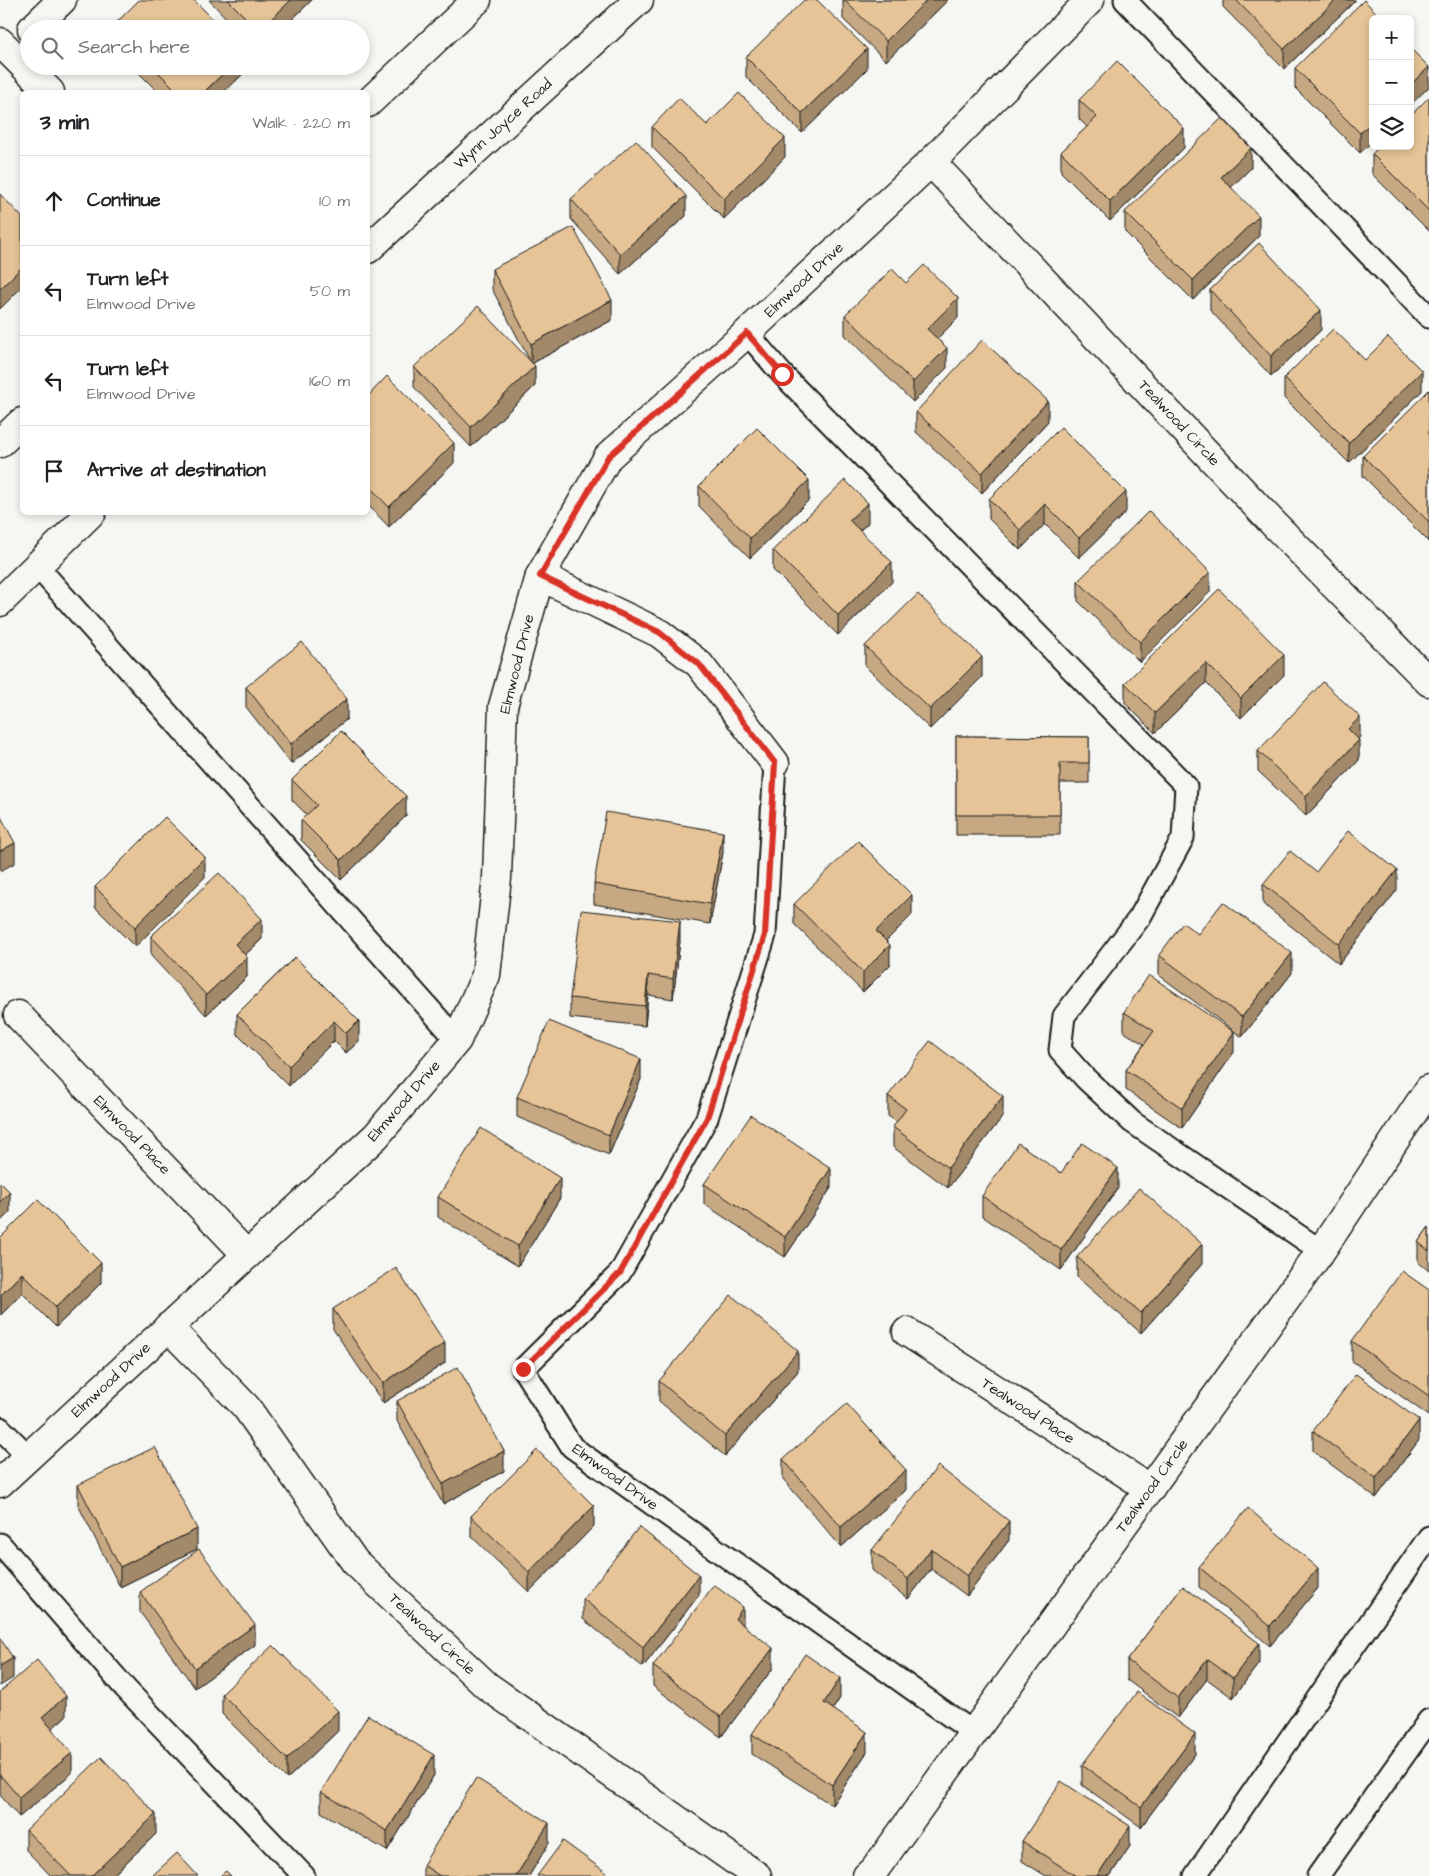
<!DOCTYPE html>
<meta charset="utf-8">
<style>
:root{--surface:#fff;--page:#f6f6f6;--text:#202124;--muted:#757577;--line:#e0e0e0}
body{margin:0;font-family:"Architects Daughter",sans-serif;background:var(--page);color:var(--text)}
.controls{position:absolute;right:15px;top:15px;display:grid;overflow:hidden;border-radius:8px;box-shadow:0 2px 8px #0003}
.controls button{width:45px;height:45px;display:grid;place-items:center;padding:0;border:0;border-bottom:1px solid var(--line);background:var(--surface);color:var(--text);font:25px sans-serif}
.stop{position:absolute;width:15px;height:15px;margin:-11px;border:4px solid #d93025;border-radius:50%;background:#fff}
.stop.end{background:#d93025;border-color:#fff;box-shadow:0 1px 5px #0008}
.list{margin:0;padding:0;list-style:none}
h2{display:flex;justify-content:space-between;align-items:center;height:65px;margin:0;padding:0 20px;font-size:21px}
h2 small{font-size:16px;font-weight:400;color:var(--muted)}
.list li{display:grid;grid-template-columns:32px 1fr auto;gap:15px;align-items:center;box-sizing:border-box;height:90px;padding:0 20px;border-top:1px solid var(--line)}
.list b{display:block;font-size:19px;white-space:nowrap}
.list p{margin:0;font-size:16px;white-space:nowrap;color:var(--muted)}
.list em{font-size:16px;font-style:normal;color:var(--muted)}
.icon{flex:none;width:28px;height:28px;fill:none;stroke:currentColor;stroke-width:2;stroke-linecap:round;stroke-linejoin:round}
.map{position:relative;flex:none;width:1429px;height:1876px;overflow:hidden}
.search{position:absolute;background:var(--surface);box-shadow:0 2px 8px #0003;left:20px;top:20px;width:350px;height:55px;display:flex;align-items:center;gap:12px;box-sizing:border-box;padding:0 18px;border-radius:28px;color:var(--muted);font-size:19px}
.panel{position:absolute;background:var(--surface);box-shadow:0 2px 8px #0003;left:20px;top:90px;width:350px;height:425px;border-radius:8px}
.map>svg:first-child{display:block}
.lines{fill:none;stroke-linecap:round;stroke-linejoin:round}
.lane-casing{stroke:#1c1c1c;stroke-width:25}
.street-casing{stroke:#1c1c1c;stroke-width:31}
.secondary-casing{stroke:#1c1c1c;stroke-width:31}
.lane{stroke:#f6f6f2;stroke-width:21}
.street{stroke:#f6f6f2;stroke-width:28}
.secondary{stroke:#f6f6f2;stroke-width:28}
.wall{fill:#c6a982;stroke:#1c1c1c}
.shaded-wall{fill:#a1896a;stroke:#1c1c1c}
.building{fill:#e6c497;stroke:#1c1c1c}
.route{stroke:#d93025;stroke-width:6}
.labels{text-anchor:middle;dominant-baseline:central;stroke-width:4.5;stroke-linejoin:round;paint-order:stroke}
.street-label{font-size:15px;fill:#1c1c1c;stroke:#f6f6f2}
</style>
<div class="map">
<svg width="1429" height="1876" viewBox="0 0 1429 1876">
<rect width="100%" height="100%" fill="#f6f6f2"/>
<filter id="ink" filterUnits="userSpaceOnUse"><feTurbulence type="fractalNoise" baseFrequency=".02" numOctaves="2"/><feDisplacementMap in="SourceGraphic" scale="10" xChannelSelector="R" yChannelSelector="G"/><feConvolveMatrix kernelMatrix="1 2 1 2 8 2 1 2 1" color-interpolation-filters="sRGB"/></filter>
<g filter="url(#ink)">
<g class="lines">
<defs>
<g id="lane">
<polyline points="1125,0 1429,317"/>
<polyline points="747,333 782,374 1186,786 1183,838 1140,917 1064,1016 1060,1050 1085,1078 1132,1122 1321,1251"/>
<polyline points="37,566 457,1040"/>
<polyline points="775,763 765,935 707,1118 620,1273 523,1369 572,1447 974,1733"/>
<polyline points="0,1428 28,1456"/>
<polyline points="0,1544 125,1688 304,1876"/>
<polyline points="1195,1876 1429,1537"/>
<polyline points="1318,1876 1429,1720"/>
</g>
<g id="street">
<polyline points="32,29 62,0"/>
<polyline points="0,42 50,92"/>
<polyline points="931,162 1269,519 1429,682"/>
<polyline points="540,576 659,633 699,664 775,763"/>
<polyline points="18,1015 247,1255"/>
<polyline points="168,1327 246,1407 355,1562 487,1686 757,1876"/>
<polyline points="907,1332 1150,1489"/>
<polyline points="0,1483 376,1136 457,1040 486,975 497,878 503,706 540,576 608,457 747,333 931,162 1090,0"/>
<polyline points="867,1876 873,1872 1321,1251 1429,1089"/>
</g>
<g id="secondary">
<polyline points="368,103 477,0"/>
<polyline points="368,249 639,0"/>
<polyline points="0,443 22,422"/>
<polyline points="0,602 92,512"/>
</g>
</defs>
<use href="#lane" class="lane-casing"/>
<use href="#street" class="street-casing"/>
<use href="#secondary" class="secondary-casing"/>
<use href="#lane" class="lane"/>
<use href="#street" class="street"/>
<use href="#secondary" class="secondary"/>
</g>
<g class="wall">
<polygon points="209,0 312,0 282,29 237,29"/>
<polygon points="843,0 948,0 886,61 843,19"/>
<polygon points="1223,0 1355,0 1355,1 1284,69 1223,7"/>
<polygon points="1382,19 1360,153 1295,88 1295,68"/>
<polygon points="746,57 867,69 802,133 746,77"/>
<polygon points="132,66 246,66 246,71 224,92 158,92"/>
<polygon points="1429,97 1429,231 1372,174 1372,154"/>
<polygon points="1079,100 1184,148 1110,221 1061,172 1061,152 1087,127 1079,119"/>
<polygon points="707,125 785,157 724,219 652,147 652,127"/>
<polygon points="1251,168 1231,187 1259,236 1193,300 1125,232 1125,212"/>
<polygon points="571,199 686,216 620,274 571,219"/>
<polygon points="492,269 612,320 533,363 535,386 471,447 414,387 414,367 529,359 492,289"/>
<polygon points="906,283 958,318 937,339 947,368 913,402 845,335 845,315"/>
<polygon points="1210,290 1321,330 1271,376 1210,310"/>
<polygon points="1365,360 1422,391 1349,463 1284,398 1284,378"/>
<polygon points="1429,390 1429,542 1363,476 1363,456"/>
<polygon points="368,396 454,463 389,527 368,505"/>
<polygon points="916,412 1048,421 982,493 916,432"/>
<polygon points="699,486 809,500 750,558 699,506"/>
<polygon points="989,499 1126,512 1079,558 1045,524 1020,550 989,519"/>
<polygon points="868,523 860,530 892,582 838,635 773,570 773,550"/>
<polygon points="1078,581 1210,592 1140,662 1078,601"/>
<polygon points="1219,589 1284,675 1241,718 1206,683 1155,733 1125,703 1125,683"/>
<polygon points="865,646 982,677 930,729 865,666"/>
<polygon points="246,687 347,719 291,764 246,707"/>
<polygon points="956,736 1089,737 1089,783 1060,783 1060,835 956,835"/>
<polygon points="1360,737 1358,739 1359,760 1306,816 1258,771 1258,751"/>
<polygon points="292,780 406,816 341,880 301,840 301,820 307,815 292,800"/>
<polygon points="723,852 710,924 594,904 594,884"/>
<polygon points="1316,872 1397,890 1339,964 1263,904 1263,884"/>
<polygon points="205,877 135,947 95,907 95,887"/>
<polygon points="794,904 912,915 886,941 890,965 863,992 794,924"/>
<polygon points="1198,934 1292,973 1242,1037 1159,975 1159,955"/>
<polygon points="151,936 262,939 245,955 247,977 206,1015 151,956"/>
<polygon points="680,941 673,999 648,995 645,1026 570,1018 570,998"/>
<polygon points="295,957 359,1041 346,1053 334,1041 289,1086 237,1034 237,1014"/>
<polygon points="1124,1012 1234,1052 1182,1128 1126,1090 1126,1070 1144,1044 1124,1032"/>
<polygon points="641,1079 609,1155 517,1117 517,1097"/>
<polygon points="888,1096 1003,1116 948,1188 893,1147 893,1127 897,1122 888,1116"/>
<polygon points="1061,1173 1118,1188 1061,1270 982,1216 982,1196"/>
<polygon points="704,1184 831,1188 785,1257 704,1204"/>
<polygon points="438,1197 560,1198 518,1266 438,1217"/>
<polygon points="1429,1227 1429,1271 1418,1262 1418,1242"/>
<polygon points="0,1238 101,1283 56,1327 22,1293 1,1315"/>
<polygon points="1077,1257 1202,1264 1141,1333 1077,1277"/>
<polygon points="1429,1290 1429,1416 1352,1361 1352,1341"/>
<polygon points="333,1309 445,1363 383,1403 333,1329"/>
<polygon points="798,1371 725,1456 659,1401 659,1381"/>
<polygon points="397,1401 504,1471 443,1504 397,1421"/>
<polygon points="1313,1431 1419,1440 1376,1498 1313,1451"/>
<polygon points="783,1459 906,1490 841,1547 783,1479"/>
<polygon points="78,1485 197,1549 120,1587 78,1505"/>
<polygon points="471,1516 594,1526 529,1592 471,1536"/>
<polygon points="1009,1540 967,1596 931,1569 908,1599 872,1570 872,1550"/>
<polygon points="1199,1567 1318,1588 1270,1646 1199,1587"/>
<polygon points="1183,1586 1259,1663 1233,1698 1207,1679 1178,1718 1127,1680 1127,1660"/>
<polygon points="140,1592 255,1645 195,1688 140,1612"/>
<polygon points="699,1595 643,1667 583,1619 583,1599"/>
<polygon points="743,1625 773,1668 721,1737 653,1686 653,1666"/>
<polygon points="0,1692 66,1716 51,1729 72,1773 19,1817 0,1795"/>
<polygon points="222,1694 338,1731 287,1779 222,1714"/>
<polygon points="840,1698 833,1709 867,1752 832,1805 752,1754 752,1734"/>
<polygon points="1195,1754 1141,1827 1082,1785 1082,1765"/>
<polygon points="434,1775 387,1851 321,1812 321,1792"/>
<polygon points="26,1830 156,1834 112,1876 51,1876 26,1850"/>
<polygon points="1022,1841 1130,1846 1110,1876 1046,1876 1022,1861"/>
<polygon points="549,1843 529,1876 423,1876 423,1865"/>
</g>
<g class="shaded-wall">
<polygon points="291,0 312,0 282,29 261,29"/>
<polygon points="927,0 948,0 886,61 886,41"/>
<polygon points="1336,0 1355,0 1355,1 1284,69 1284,49"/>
<polygon points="867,49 867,69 802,133 802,113"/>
<polygon points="231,66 246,66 246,71 224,92 204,92"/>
<polygon points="1429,67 1429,87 1410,105 1410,85"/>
<polygon points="1373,121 1373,141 1360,153 1360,133"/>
<polygon points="1184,128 1184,148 1110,221 1110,201"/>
<polygon points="785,138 785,157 724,219 724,199"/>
<polygon points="1251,148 1251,168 1221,197 1221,177"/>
<polygon points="686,196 686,216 620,274 620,254"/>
<polygon points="1259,216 1259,236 1193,300 1193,280"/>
<polygon points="22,267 22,287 0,309 0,289"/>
<polygon points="958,298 958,318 927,349 927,329"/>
<polygon points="612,300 612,320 531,364 531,344"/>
<polygon points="1321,310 1321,330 1271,376 1271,356"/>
<polygon points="947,348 947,368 913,402 913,382"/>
<polygon points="535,366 535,386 471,447 471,427"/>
<polygon points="1422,371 1422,391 1349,463 1349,443"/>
<polygon points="1048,401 1048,421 982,493 982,473"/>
<polygon points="454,443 454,463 389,527 389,507"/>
<polygon points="809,480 809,500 750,558 750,538"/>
<polygon points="1126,492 1126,512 1079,558 1079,538"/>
<polygon points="868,503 868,523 849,540 849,520"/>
<polygon points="1045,504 1045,524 1020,550 1020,530"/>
<polygon points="892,562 892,582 838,635 838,615"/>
<polygon points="1210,572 1210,592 1140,662 1140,642"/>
<polygon points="1284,655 1284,675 1241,718 1241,698"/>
<polygon points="982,657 982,677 930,729 930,709"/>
<polygon points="1206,663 1206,683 1155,733 1155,713"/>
<polygon points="347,699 347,719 291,764 291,744"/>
<polygon points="1360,717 1360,737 1348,749 1348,729"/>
<polygon points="1359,740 1359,760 1306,816 1306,796"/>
<polygon points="406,796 406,816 341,880 341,860"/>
<polygon points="723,832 723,852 710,924 710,904"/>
<polygon points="15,843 15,863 0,871 0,851"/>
<polygon points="205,857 205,877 135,947 135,927"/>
<polygon points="1397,870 1397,890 1339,964 1339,944"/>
<polygon points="912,895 912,915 876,951 876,931"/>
<polygon points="262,919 262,939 235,964 235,944"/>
<polygon points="680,921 680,941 673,999 673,979"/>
<polygon points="890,945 890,965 863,992 863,972"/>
<polygon points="1292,953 1292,973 1242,1037 1242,1017"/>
<polygon points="247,957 247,977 206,1015 206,995"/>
<polygon points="648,975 648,995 645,1026 645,1006"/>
<polygon points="334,1021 334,1041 289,1086 289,1066"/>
<polygon points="359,1021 359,1041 346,1053 346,1033"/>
<polygon points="1234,1032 1234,1052 1182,1128 1182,1108"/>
<polygon points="641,1059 641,1079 609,1155 609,1135"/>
<polygon points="1003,1096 1003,1116 948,1188 948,1168"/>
<polygon points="831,1168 831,1188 785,1257 785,1237"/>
<polygon points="1118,1168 1118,1188 1061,1270 1061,1250"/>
<polygon points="560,1178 560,1198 518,1266 518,1246"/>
<polygon points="10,1192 10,1212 0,1222 0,1202"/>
<polygon points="1202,1244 1202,1264 1141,1333 1141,1313"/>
<polygon points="101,1263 101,1283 56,1327 56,1307"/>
<polygon points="22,1273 22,1293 1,1315 1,1295"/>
<polygon points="445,1343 445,1363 383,1403 383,1383"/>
<polygon points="798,1351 798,1371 725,1456 725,1436"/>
<polygon points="1419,1420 1419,1440 1376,1498 1376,1478"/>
<polygon points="504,1451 504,1471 443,1504 443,1484"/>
<polygon points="906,1470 906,1490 841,1547 841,1527"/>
<polygon points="594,1506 594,1526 529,1592 529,1572"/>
<polygon points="1009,1521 1009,1540 967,1596 967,1576"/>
<polygon points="197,1529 197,1549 120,1587 120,1567"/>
<polygon points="931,1549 931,1569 908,1599 908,1579"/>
<polygon points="1318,1568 1318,1588 1270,1646 1270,1626"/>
<polygon points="699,1575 699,1595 643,1667 643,1647"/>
<polygon points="743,1607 743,1627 735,1619"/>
<polygon points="255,1625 255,1645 195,1688 195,1668"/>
<polygon points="1259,1643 1259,1663 1233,1698 1233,1678"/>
<polygon points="773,1648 773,1668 721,1737 721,1717"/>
<polygon points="13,1658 13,1678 0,1686 0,1666"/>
<polygon points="1207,1659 1207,1679 1178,1718 1178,1698"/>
<polygon points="840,1678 840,1698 824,1723 824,1703"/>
<polygon points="66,1696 66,1716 42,1737 42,1717"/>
<polygon points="338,1711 338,1731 287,1779 287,1759"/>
<polygon points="867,1732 867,1752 832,1805 832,1785"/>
<polygon points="1195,1734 1195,1754 1141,1827 1141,1807"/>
<polygon points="72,1753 72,1773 19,1817 19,1797"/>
<polygon points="434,1755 434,1775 387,1851 387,1831"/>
<polygon points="156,1814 156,1834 112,1876 91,1876"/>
<polygon points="549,1823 549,1843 529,1876 516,1876"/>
<polygon points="1130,1826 1130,1846 1110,1876 1097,1876"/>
</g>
<g class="building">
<polygon points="139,0 194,0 223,29 114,29 112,27"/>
<polygon points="228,0 291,0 261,29 257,29"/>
<polygon points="804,0 817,0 867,49 802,113 746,57"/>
<polygon points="844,0 927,0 886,41"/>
<polygon points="1236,0 1336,0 1284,49"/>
<polygon points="1364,0 1382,19 1373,19 1373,121 1360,133 1295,68"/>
<polygon points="1410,48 1429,67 1410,85"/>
<polygon points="1117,61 1184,128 1110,201 1061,152 1097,117 1079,100"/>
<polygon points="152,66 231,66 204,92 178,92"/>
<polygon points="739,93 785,138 724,199 652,127 679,98 707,125"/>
<polygon points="1429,97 1429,211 1372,154 1380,146 1410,146 1410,116"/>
<polygon points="1222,118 1251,148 1221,177 1259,216 1193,280 1125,212"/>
<polygon points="636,140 686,196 620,254 571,199"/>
<polygon points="0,194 22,217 22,267 0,289"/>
<polygon points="573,227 612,300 531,344 492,269"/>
<polygon points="1259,243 1321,310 1271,356 1210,290"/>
<polygon points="924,265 958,298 927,329 947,348 913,382 845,315 892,269 906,283"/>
<polygon points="478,306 535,366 471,427 414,367"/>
<polygon points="1333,329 1365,360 1388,337 1422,371 1349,443 1284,378"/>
<polygon points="982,340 1048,401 982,473 916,412"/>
<polygon points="387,376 454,443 389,507 368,485 368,396"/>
<polygon points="1429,390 1429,522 1363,456"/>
<polygon points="1061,427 1126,492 1079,538 1045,504 1020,530 989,499"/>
<polygon points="757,428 809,480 750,538 699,486"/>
<polygon points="845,480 868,503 849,520 892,562 838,615 773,550"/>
<polygon points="1149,511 1210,572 1140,642 1078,581"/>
<polygon points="1219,589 1284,655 1241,698 1206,663 1155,713 1125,683"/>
<polygon points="918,594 982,657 930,709 865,646"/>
<polygon points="302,642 347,699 291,744 246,687"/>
<polygon points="1323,682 1360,717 1348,729 1359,740 1306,796 1258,751"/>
<polygon points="341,731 406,796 341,860 301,820 317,805 292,780"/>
<polygon points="956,736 1089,737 1089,763 1060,763 1060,815 956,815"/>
<polygon points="606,812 723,832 710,904 594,884"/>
<polygon points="0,815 15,843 0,851"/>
<polygon points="165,817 205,857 135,927 95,887"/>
<polygon points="1348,831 1397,870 1339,944 1263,884 1290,851 1316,872"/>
<polygon points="858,841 912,895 876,931 890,945 863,972 794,904"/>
<polygon points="219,873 262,919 235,944 247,957 206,995 151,936"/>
<polygon points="1223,902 1292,953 1242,1017 1159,955 1183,923 1198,934"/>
<polygon points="581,910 680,921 673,979 648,975 645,1006 570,998"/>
<polygon points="295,957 359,1021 346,1033 334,1021 289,1066 237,1014"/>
<polygon points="1149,975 1234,1032 1182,1108 1126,1070 1154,1031 1124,1012"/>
<polygon points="549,1021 641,1059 609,1135 517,1097"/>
<polygon points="930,1041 1003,1096 948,1168 893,1127 906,1109 888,1096"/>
<polygon points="751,1115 831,1168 785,1237 704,1184"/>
<polygon points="481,1128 560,1178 518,1246 438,1197"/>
<polygon points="1018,1143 1061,1173 1082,1143 1118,1168 1061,1250 982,1196"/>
<polygon points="0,1182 10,1192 0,1202"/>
<polygon points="1139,1188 1202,1244 1141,1313 1077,1257"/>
<polygon points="38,1200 101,1263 56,1307 22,1273 1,1295 0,1295 0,1238"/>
<polygon points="1429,1227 1429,1251 1418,1242"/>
<polygon points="396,1268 445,1343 383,1383 333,1309"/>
<polygon points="1402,1271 1429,1290 1429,1396 1352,1341"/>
<polygon points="731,1295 798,1351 725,1436 659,1381"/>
<polygon points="458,1367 504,1451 443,1484 397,1401"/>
<polygon points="1356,1374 1419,1420 1376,1478 1313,1431"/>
<polygon points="847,1404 906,1470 841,1527 783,1459"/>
<polygon points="155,1447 197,1529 120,1567 78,1485"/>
<polygon points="537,1450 594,1506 529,1572 471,1516"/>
<polygon points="938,1466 1009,1521 967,1576 931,1549 908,1579 872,1550"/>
<polygon points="1248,1508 1318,1568 1270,1626 1199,1567"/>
<polygon points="639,1527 699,1575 643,1647 583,1599"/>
<polygon points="199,1549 255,1625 195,1668 140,1592"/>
<polygon points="714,1585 743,1607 735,1619 773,1648 721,1717 653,1666"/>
<polygon points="1183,1586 1259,1643 1233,1678 1207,1659 1178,1698 1127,1660"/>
<polygon points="0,1638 13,1658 0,1666"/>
<polygon points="273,1645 338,1711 287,1759 222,1694"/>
<polygon points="805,1654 840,1678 824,1703 867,1732 832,1785 752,1734"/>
<polygon points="37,1660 66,1696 42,1717 72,1753 19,1797 0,1775 0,1692"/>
<polygon points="1137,1692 1195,1734 1141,1807 1082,1765"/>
<polygon points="368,1715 434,1755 387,1831 321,1792"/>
<polygon points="101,1757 156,1814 91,1876 71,1876 26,1830"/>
<polygon points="476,1778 549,1823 516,1876 440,1876 423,1865"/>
<polygon points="1061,1781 1130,1826 1097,1876 1076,1876 1022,1841"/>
<polygon points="563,1841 611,1876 537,1876"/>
<polygon points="177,1853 198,1876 152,1876"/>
<polygon points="226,1871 231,1876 220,1876"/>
</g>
</g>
<g class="lines" filter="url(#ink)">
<polyline class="route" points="523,1369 620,1273 707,1118 765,935 775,763 699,664 659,632 540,576 608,457 747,333 782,374"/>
</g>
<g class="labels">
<g class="street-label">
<text transform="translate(503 124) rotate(-42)">Wynn Joyce Road</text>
<text transform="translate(804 280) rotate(-43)">Elmwood Drive</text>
<text transform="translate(1179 423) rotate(47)">Tealwood Circle</text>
<text transform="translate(517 664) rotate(-76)">Elmwood Drive</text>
<text transform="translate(404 1101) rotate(-49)">Elmwood Drive</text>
<text transform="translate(132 1135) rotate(46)">Elmwood Place</text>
<text transform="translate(111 1380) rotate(-43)">Elmwood Drive</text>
<text transform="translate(1028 1411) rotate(33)">Tealwood Place</text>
<text transform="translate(615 1477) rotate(36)">Elmwood Drive</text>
<text transform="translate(1152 1486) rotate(-54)">Tealwood Circle</text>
<text transform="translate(432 1634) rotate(43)">Tealwood Circle</text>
</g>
</g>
</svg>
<div class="controls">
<button>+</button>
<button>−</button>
<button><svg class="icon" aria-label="layers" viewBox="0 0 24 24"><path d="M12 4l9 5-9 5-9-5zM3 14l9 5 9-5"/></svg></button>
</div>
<div class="stop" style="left:782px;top:374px"></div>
<div class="stop end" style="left:523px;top:1369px"></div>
<div class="search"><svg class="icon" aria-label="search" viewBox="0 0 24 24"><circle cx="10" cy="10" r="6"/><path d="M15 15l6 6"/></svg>Search here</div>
<section class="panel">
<h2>3 min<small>Walk · 220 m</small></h2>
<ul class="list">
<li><svg class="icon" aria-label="ahead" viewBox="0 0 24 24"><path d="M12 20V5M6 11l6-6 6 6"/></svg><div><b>Continue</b></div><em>10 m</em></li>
<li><svg class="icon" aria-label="left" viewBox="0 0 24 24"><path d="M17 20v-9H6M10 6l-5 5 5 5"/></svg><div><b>Turn left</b><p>Elmwood Drive</p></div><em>50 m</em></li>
<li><svg class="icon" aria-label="left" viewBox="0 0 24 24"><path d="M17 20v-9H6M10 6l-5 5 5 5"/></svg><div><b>Turn left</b><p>Elmwood Drive</p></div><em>160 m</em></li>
<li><svg class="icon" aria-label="arrive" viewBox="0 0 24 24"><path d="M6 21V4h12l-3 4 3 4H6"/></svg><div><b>Arrive at destination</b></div></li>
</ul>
</section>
</div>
